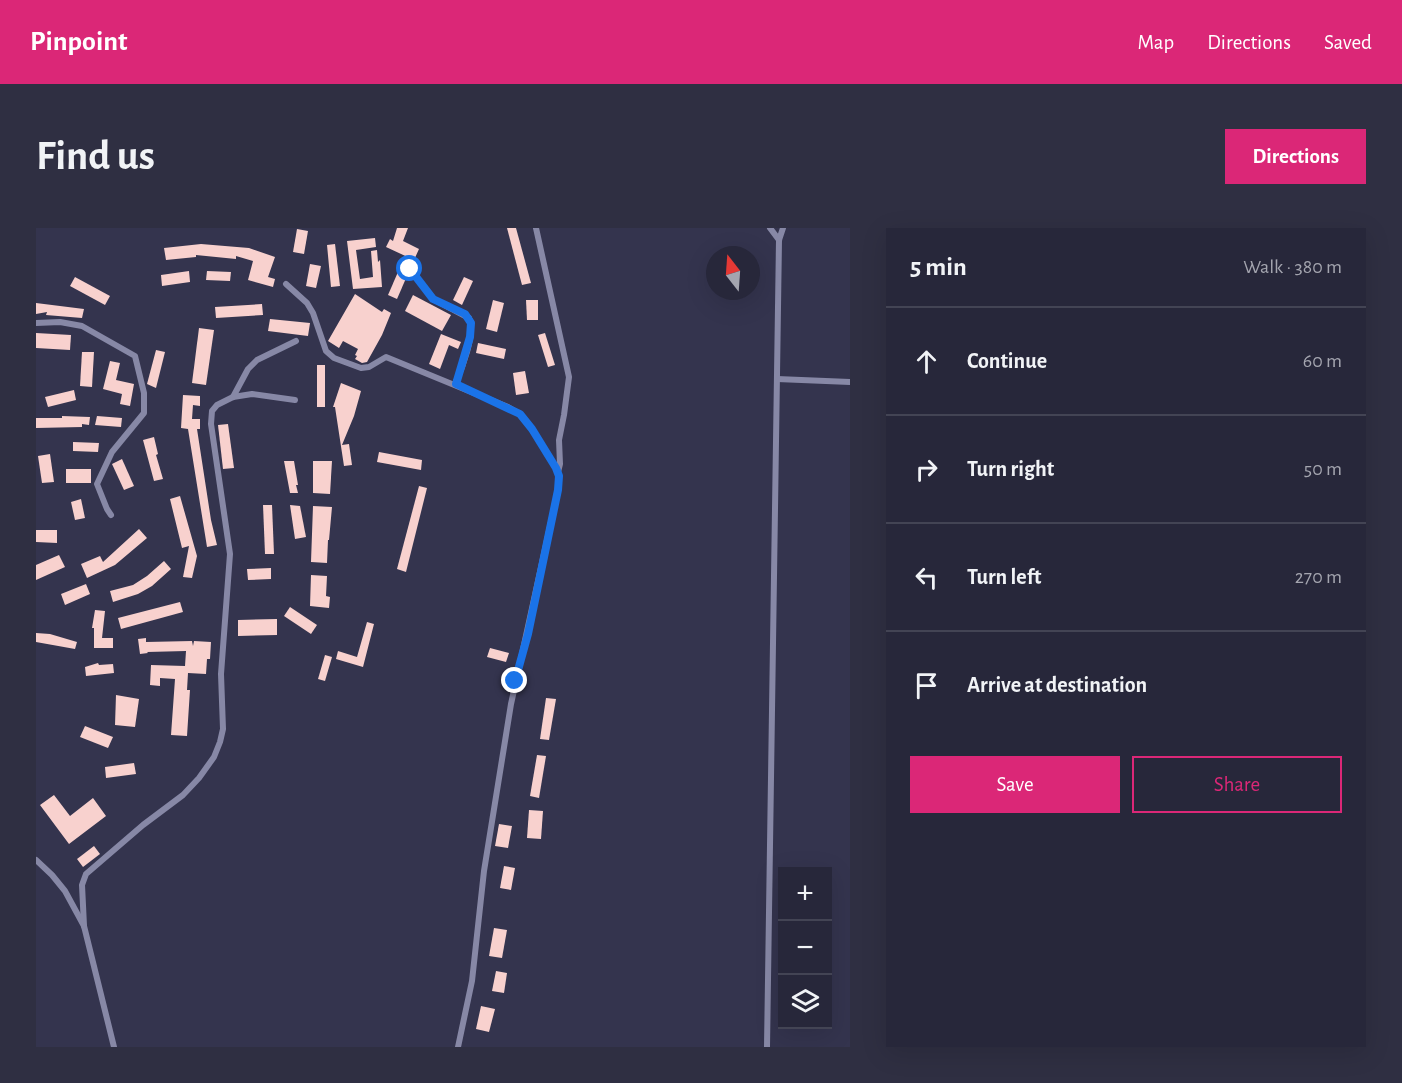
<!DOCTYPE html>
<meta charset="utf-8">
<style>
:root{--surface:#27273a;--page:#2f2f42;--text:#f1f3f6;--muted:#a4a5af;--line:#434454;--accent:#db2777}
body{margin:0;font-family:"Alegreya Sans",sans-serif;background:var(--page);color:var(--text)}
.controls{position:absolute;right:18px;bottom:18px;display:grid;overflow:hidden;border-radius:0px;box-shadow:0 6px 24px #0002}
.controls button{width:54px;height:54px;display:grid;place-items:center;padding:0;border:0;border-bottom:2px solid var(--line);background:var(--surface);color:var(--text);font:30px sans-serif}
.compass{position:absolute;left:670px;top:18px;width:54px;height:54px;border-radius:50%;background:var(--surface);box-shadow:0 6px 24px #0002;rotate:343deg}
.stop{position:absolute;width:18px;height:18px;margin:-14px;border:4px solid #1a73e8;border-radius:50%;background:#fff}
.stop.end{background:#1a73e8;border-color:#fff;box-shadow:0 2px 6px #0008}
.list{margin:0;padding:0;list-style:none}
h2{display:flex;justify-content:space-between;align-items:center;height:78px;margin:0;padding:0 24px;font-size:26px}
h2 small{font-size:20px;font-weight:400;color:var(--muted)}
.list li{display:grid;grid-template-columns:39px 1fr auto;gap:18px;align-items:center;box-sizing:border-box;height:108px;padding:0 24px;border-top:2px solid var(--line)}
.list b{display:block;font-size:22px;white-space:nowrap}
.list em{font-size:20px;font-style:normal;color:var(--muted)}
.actions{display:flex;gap:12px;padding:18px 24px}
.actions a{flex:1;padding:14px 0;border:2px solid var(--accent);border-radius:0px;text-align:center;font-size:21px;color:var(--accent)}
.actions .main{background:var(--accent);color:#fff}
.icon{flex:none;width:33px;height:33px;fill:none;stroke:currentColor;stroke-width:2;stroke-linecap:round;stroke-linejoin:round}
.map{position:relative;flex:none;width:814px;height:819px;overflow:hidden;border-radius:0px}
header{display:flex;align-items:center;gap:36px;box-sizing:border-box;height:84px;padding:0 30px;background:var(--accent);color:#fff}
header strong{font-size:28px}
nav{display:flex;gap:33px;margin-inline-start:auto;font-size:21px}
.intro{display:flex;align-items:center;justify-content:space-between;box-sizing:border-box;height:144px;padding:0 36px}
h1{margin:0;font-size:42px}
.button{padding:15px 27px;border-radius:0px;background:var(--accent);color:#fff;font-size:21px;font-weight:700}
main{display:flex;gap:36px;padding:0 36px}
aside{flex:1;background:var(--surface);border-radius:0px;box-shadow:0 6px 24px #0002}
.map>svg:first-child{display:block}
.building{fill:#f8d1ce}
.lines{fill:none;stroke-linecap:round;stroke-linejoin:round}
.street{stroke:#8788a6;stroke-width:6}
.route{stroke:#1a73e8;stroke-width:8}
</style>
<header>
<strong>Pinpoint</strong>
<nav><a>Map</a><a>Directions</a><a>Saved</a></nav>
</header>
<div class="intro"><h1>Find us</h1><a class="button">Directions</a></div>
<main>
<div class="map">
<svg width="814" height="819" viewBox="0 0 814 819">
<rect width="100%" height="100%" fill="#34344e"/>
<g class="building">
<polygon points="361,0 372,0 367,13 383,21 378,32 350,19 354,11 357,13"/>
<polygon points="471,0 480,0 495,55 486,57"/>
<polygon points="261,1 272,3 268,26 257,24"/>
<polygon points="339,10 340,19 320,22 324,51 337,49 335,23 341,22 342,34 344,32 346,59 317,61 311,13"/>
<polygon points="165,16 213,20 239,29 232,49 239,51 237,59 212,52 217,33 200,28 200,31 160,27 160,29 130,32 128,20"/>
<polygon points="299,16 304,58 295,59 291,17"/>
<polygon points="274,36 285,38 280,60 270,58"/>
<polygon points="153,43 154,54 126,58 125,47"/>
<polygon points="171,43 195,44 194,53 170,52"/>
<polygon points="362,44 371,48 361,71 352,67"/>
<polygon points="39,49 74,68 69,77 34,58"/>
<polygon points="428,49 437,53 426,77 417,72"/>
<polygon points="319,66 346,84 348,81 355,85 346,107 331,134 326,135 319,131 321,128 319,127 322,121 307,113 303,120 292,113"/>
<polygon points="377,67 415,87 406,103 369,83"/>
<polygon points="457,72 468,75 461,104 450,101"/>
<polygon points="490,72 502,72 502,92 491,92"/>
<polygon points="0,75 48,81 46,90 10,87 11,84 0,86"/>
<polygon points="226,76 227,87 180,90 179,79"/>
<polygon points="234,91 274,95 272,108 232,103"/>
<polygon points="163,100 178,102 170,157 156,155"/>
<polygon points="0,105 35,107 34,122 0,120"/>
<polygon points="509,105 519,137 512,139 502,107"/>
<polygon points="405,106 425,114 422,121 413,117 404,141 393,136"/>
<polygon points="442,115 470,121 468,131 440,125"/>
<polygon points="120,122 129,124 120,160 111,156"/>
<polygon points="46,124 58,124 56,159 44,158"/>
<polygon points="74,133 84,135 80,152 98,156 94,178 84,176 86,166 67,161"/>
<rect x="281" y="137" width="8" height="42"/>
<polygon points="489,143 493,165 480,167 477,145"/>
<polygon points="305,155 325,163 318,188 306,217 313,216 316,237 308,238 299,179 297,179"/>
<polygon points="38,162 40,172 12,179 9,169"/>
<polygon points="147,167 164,168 164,178 157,177 156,191 164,191 164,201 161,201 175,292 181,317 171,319 152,201 145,200"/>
<polygon points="26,188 54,189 53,197 46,196 46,199 0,200 0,190 26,190"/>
<polygon points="61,188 86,190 85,199 59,197"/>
<polygon points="192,196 198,240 187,241 182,197"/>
<polygon points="118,209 122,226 120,227 127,251 118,253 107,212"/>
<polygon points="37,214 63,215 62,224 37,223"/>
<polygon points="343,224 386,232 385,242 341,234"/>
<polygon points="14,226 18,254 6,255 2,228"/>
<polygon points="86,231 98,258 88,262 76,236"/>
<polygon points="248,233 258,233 262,257 260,257 262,265 254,265"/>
<polygon points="277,233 296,233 294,266 277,265"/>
<rect x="30" y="241" width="25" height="14"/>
<polygon points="383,258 391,260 370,344 361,341"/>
<polygon points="144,268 161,328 156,350 147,349 153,318 146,320 134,271"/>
<polygon points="45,271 49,290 39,292 35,274"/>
<polygon points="227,277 236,277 238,326 229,326"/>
<polygon points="254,277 264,278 270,309 259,311"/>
<polygon points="277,278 296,279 293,312 292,312 291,335 275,334"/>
<polygon points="103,301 111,310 79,337 51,350 45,336 64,328 67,334"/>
<polygon points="0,302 21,302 21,315 0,314"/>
<polygon points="23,327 29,339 0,352 0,337"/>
<polygon points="128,333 135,341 116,358 102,366 77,374 74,363 97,357 111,348"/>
<polygon points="235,340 235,351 212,352 211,341"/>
<polygon points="275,347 291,348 290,368 294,369 293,380 274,378"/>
<polygon points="50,356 54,366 29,377 25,366"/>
<polygon points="144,374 147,384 85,401 82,390"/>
<polygon points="254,379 281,397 275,406 248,388"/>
<polygon points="59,382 69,383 66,410 77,410 77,420 58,420 58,400 56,400"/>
<polygon points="241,391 241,407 202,408 202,392"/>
<polygon points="331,394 338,396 327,439 300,431 302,423 321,429"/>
<polygon points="0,405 14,406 41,414 39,421 0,414"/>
<polygon points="110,410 110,414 156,413 157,418 158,413 175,414 174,431 171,431 170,446 152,445 151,462 154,462 151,508 135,507 139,451 124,450 124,458 114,457 115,437 149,438 150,423 111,424 112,425 104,426 102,411"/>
<polygon points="454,420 473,425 470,434 451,429"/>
<polygon points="289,427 296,429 289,453 282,451"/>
<polygon points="62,435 63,437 77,436 78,445 50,448 49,439"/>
<polygon points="80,467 103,471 99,499 79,497"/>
<polygon points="510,470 520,471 513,512 504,511"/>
<polygon points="49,498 77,509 72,520 44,509"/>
<polygon points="501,527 510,528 503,570 494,568"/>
<polygon points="98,535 100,546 70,550 69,539"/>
<polygon points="18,567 34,588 57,570 70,588 33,616 4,577"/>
<polygon points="493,582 507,583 505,611 491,610"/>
<polygon points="463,596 476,598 472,620 459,618"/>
<polygon points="58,618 64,626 47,639 41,631"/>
<polygon points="468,638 479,640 475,662 464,660"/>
<polygon points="458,700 471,702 466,730 453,728"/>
<polygon points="460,743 471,745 468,765 456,763"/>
<polygon points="445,778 459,781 453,804 440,801"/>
</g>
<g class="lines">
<g class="street">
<polyline points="500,0 533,149 528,187 523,212 524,236 522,244"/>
<polyline points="734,0 743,12"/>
<path d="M366 36 374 41 397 71 433 90C440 105 426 141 419 156"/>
<polyline points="250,56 271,75 277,85 290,123 298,130 325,140 333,139 350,129 472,179 484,186 496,201 520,240 523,248 522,262 475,476 448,643 436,753 422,819"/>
<polyline points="0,95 24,94 46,98 99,128 108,165 108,185 76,224 61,256 71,281 75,287"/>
<polyline points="741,151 814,154"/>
<polyline points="197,169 212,141 221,132 260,113"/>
<polyline points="0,632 16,647 29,663 48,698 78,819"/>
<polyline points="48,698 46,657 50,646 107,597 147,567 163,550 178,529 184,514 187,501 185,446 194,326 175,196 176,183 181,177 197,169 216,166 259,172"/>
<polyline points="731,819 743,12 747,0"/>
</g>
</g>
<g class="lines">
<polyline class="route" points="374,41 397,71 429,86 435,95 434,109 420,156 484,186 496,201 520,240 523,248 522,262 492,406 479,453"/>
</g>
</svg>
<div class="controls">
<button>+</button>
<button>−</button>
<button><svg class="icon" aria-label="layers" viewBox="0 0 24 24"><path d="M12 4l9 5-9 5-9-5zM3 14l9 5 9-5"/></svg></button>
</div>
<svg class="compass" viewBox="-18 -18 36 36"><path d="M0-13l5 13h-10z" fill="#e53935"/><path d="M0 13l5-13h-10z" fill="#a4a5af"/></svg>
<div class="stop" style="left:374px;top:41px"></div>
<div class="stop end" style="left:479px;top:453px"></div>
</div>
<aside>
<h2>5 min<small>Walk · 380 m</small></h2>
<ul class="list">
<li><svg class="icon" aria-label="ahead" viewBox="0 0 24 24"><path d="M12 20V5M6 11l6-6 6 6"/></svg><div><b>Continue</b></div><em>60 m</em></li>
<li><svg class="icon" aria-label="right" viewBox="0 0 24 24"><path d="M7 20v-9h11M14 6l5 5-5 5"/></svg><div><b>Turn right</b></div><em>50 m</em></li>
<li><svg class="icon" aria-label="left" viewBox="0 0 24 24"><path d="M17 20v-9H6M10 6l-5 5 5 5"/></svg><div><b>Turn left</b></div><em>270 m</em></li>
<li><svg class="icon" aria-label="arrive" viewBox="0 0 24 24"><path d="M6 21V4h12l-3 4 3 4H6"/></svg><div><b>Arrive at destination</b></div></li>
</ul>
<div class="actions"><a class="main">Save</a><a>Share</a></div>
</aside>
</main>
